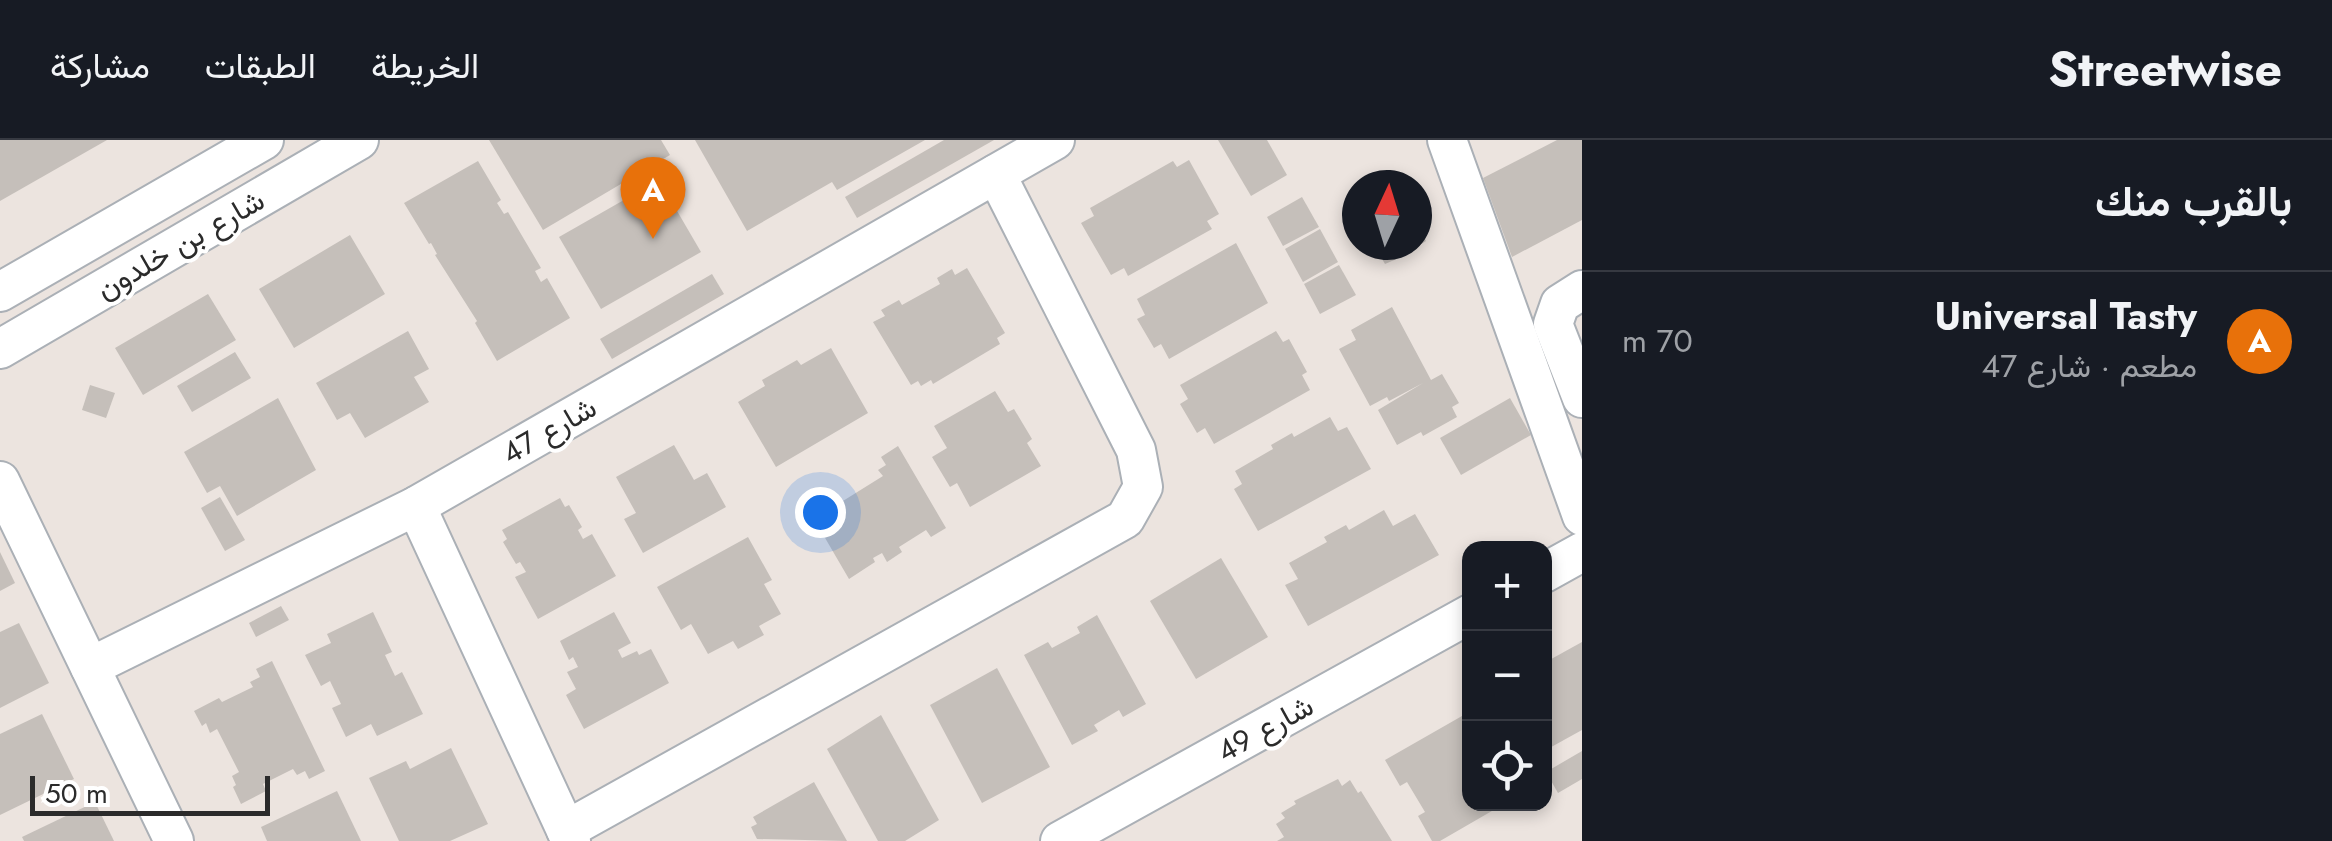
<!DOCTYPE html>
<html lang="ar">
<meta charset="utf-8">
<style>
:root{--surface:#171b24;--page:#20242c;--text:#f1f3f6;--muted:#9ea1a6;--line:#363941;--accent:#8c9099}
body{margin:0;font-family:Jost,Vazirmatn,sans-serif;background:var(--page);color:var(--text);direction:rtl}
.controls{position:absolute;right:30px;bottom:30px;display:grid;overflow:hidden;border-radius:20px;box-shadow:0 5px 15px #0003}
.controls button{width:90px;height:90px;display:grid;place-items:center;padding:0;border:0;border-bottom:2px solid var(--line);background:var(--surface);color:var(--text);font:50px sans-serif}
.compass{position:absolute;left:1342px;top:30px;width:90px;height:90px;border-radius:50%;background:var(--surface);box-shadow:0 5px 15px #0003;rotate:4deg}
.scale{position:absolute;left:30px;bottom:25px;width:240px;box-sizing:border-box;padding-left:10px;border:5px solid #2b2b2b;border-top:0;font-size:28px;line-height:35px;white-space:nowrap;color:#2b2b2b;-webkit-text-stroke:8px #fff;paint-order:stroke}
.you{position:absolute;left:820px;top:372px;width:35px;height:35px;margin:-25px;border:8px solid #fff;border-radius:50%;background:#1a73e8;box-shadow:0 0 0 15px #1a73e833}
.badge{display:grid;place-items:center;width:65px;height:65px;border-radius:50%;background:var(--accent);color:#fff;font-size:32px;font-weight:700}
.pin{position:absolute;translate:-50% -82px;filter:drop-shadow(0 2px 5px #0008)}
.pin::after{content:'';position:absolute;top:52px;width:35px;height:30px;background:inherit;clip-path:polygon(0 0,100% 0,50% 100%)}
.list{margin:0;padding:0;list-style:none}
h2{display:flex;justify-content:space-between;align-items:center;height:130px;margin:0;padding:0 40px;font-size:42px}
h2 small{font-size:32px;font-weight:400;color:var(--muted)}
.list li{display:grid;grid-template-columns:65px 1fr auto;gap:30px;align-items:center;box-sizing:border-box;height:140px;padding:0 40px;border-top:2px solid var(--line)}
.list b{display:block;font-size:38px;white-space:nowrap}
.list p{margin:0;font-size:32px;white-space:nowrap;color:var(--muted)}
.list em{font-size:32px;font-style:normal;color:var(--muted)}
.icon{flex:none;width:55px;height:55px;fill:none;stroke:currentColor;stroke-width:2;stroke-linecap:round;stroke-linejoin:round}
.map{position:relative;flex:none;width:1582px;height:701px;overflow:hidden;direction:ltr}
header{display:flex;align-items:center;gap:60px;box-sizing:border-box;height:140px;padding:0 50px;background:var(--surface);border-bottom:2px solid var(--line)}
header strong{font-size:48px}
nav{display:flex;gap:55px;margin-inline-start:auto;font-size:35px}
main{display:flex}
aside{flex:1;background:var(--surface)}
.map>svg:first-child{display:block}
.building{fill:#c5bfba}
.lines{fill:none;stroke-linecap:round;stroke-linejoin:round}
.minor-casing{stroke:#abb0b6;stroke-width:42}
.minor{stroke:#fff;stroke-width:38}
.labels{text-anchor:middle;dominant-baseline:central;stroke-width:8;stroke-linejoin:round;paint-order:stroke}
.street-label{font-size:30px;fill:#2b2b2b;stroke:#fff}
</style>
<header>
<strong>Streetwise</strong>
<nav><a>الخريطة</a><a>الطبقات</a><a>مشاركة</a></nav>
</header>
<main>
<aside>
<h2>بالقرب منك<small></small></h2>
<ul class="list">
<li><span class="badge" style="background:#e8710a">A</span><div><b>Universal Tasty</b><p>مطعم · شارع 47</p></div><em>70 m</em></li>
</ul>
</aside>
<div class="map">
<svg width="1582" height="701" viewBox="0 0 1582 701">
<rect width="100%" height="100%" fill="#ece4df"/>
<g class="building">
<polygon points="0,0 107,0 0,61"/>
<polygon points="489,0 661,0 670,15 543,90"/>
<polygon points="695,0 925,0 837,50 832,42 747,91"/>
<polygon points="944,0 994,0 857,78 845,57"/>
<polygon points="1218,0 1267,0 1287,35 1251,56"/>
<polygon points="1557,0 1582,0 1582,80 1512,117 1483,38"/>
<polygon points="1189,20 1219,74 1207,81 1212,89 1128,136 1124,128 1111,135 1081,83 1094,76 1090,68 1173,21 1177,27"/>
<polygon points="478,21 501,60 497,63 504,74 508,72 541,128 535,131 541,142 547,138 570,178 497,221 475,183 477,181 435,115 437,114 431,103 429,104 404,63"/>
<polygon points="659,40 701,112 601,169 559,97"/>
<polygon points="1302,57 1319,87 1283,106 1267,77"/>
<polygon points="1417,85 1426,101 1412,110 1413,112 1385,124 1374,105 1417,105"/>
<polygon points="1320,89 1338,122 1303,142 1285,109"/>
<polygon points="350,95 385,154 294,208 259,149"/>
<polygon points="1236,103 1268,163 1169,219 1161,204 1154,208 1137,179 1145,175 1137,159"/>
<polygon points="1339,125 1356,155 1320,174 1304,144"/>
<polygon points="967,128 1005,193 997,198 1000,204 933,244 931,240 921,246 918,241 911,245 873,182 885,176 881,170 899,160 902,165 940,144 937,138 952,129 955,135"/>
<polygon points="712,134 724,154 612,219 600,199"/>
<polygon points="208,154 236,200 143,255 115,208"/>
<polygon points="1392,167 1431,240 1442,234 1459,263 1452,267 1457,277 1423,296 1421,292 1397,305 1378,270 1423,243 1389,261 1387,257 1370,266 1339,209 1356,200 1351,190"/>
<polygon points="408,191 429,229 414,237 429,262 365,298 350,273 337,280 316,243"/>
<polygon points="1276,191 1283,202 1289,199 1307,232 1302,235 1310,250 1214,304 1205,288 1197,293 1180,264 1188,259 1180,245"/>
<polygon points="831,208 868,273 776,327 738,262 765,246 762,240 797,220 801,225"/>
<polygon points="235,212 251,238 192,272 177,246"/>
<polygon points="90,245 115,253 106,278 82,270"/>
<polygon points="995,251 1008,272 1014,269 1032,299 1027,303 1041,326 970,367 957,343 950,347 932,317 947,308 934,286"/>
<polygon points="278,258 316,330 237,376 220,346 207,353 184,312"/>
<polygon points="1510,258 1531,295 1461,335 1440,298"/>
<polygon points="1330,277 1338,291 1347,287 1371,329 1258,391 1234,349 1242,344 1235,331 1273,309 1271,305 1292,293 1294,297"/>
<polygon points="674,305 694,340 707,333 726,367 643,413 624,379 636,373 616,337"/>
<polygon points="898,306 946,388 931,397 926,390 899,407 902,412 887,422 882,413 873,418 875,422 849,439 814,379 883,336 878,330 886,325 881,317"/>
<polygon points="220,357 245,400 225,411 201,368"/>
<polygon points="560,358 565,367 569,365 582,387 578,390 583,399 592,394 616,436 538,479 515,437 526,432 520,422 516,424 503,402 507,399 502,390"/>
<polygon points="1384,370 1393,386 1415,374 1439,415 1308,486 1285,445 1298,439 1289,423 1327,402 1324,397 1346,385 1349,390"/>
<polygon points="748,397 772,440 764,444 781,474 759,486 764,495 738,509 733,501 708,514 691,484 681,490 657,447"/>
<polygon points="0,412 15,443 0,451"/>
<polygon points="1221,418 1268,497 1196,539 1150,461"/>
<polygon points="281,466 289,480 256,497 249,483"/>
<polygon points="373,472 392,512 385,515 395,536 402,532 423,574 377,596 371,584 346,597 332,568 341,564 330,541 321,546 305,515 331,503 327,494"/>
<polygon points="614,472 631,503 618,510 622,518 637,511 639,515 651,509 669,543 584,589 566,555 576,549 567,532 578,527 573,517 569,520 560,501"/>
<polygon points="1097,475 1146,564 1123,577 1119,570 1094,585 1098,591 1072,605 1024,515 1048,502 1052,508 1080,493 1077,487"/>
<polygon points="19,483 49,543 0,568 0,492"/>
<polygon points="1582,502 1582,590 1544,611 1544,523"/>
<polygon points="272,521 325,631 309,639 305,631 297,635 293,629 263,644 266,651 241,664 233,647 236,645 232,636 239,632 217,589 210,593 206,583 202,586 194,571 219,558 222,562 253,547 250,542 260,537 256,529"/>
<polygon points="997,528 1050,627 982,663 930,565"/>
<polygon points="42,574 74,639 0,675 0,594"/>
<polygon points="881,575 939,680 905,701 878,701 827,609"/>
<polygon points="1462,576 1470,588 1470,664 1504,664 1440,701 1432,701 1418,676 1425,672 1407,642 1400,646 1385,620"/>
<polygon points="451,608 488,684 450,701 399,701 369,638 406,621 410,629"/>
<polygon points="1582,611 1582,639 1558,653 1546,632"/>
<polygon points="1338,639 1342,646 1350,640 1358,653 1361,651 1392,701 1277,701 1284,697 1276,684 1285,678 1281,673 1296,664 1294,661"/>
<polygon points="814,642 847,701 757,699 751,687 757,684 753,677"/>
<polygon points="337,651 361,701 267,701 261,687"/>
<polygon points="95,662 114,701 24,701 22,697"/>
</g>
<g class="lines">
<defs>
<g id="minor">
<polyline points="1447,0 1582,376"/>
<polyline points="1582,150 1560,164 1553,184 1582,258"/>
<polyline points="0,152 264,0"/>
<polyline points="0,209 359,0"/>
<polyline points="0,341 174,701"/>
<polyline points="416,366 571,701"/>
<polyline points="1544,433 1582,412"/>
<polyline points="90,527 416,366 1055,0"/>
<polyline points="566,690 1125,379 1143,347 1136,310 996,34"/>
<polyline points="1060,701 1470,474"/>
</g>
</defs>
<use href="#minor" class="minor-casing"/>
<use href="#minor" class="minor"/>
</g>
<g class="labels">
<g class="street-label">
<text transform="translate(180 104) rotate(-30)">شارع بن خلدون</text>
<text transform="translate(549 290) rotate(-30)">شارع 47</text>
<text transform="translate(1265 588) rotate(-29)">شارع 49</text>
</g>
</g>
</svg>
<div class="controls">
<button>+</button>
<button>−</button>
<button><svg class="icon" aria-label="locate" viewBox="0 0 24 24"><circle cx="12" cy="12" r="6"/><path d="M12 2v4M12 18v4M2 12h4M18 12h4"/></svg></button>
</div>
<svg class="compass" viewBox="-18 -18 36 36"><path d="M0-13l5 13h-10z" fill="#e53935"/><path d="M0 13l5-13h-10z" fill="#9ea1a6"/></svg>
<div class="scale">50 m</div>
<div class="you"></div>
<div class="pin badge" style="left:653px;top:99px;background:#e8710a">A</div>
</div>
</main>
